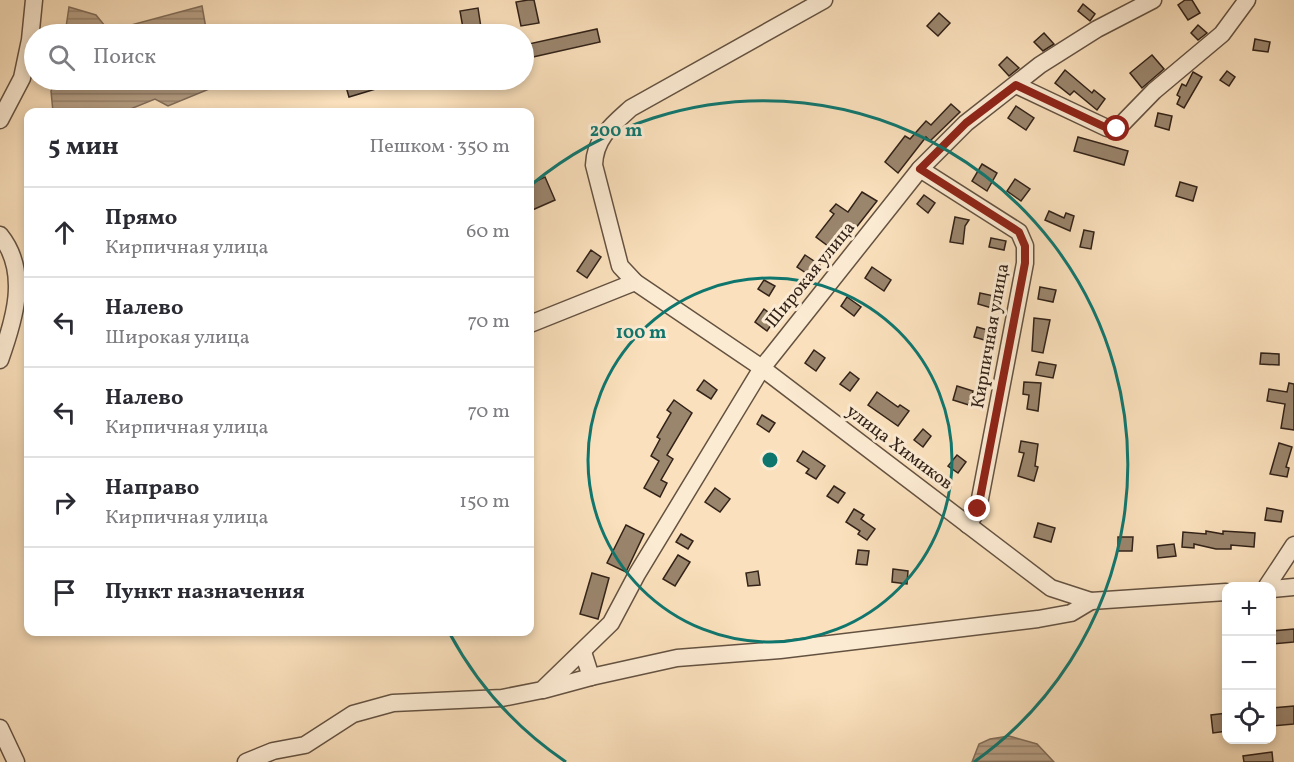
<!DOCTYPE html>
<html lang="ru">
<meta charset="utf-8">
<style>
:root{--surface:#fff;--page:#f2f2f3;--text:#2b2b33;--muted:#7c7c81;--line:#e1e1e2}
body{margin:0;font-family:Vollkorn,serif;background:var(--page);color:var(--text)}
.controls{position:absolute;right:18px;bottom:18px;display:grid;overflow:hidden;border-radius:12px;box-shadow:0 3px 9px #0003}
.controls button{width:54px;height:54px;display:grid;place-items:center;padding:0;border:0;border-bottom:2px solid var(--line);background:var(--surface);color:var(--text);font:30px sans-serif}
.stop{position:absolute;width:18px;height:18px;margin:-14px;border:4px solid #8f2418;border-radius:50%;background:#fff}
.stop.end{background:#8f2418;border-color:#fff;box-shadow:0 2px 6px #0008}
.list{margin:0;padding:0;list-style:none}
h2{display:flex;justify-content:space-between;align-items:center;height:78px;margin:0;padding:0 24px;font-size:26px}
h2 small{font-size:20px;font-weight:400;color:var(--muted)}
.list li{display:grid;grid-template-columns:39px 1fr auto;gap:18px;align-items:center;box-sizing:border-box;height:90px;padding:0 24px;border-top:2px solid var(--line)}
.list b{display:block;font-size:22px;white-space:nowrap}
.list p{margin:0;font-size:20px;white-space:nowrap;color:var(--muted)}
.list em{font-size:20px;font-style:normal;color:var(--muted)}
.icon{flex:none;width:33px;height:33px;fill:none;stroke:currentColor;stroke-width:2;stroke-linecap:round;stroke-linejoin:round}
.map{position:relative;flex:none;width:1294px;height:762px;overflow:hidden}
.search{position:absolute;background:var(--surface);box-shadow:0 3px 9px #0003;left:24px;top:24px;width:510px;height:66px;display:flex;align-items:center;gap:15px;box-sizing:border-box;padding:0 21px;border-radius:33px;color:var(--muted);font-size:22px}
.panel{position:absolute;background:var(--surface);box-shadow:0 3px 9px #0003;left:24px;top:108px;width:510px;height:528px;border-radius:12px}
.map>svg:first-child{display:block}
.water{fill:url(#water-rules);stroke:#816d59;stroke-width:1.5}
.building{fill:#9a856d;stroke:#322218;stroke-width:1.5}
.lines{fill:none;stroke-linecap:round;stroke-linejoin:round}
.minor-casing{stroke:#645241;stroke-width:19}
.minor{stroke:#fcebd3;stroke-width:16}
.route{stroke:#8f2418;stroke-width:8}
.ring{fill:none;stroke:#0f766e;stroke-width:3}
.labels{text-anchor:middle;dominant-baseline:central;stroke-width:6;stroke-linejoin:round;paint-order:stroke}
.street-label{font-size:18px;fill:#322218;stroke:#fcebd3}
.centre{fill:#0f766e;stroke:#fcebd3;stroke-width:3}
.ring-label{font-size:18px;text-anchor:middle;font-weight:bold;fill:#0f766e;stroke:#fcebd3;stroke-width:6;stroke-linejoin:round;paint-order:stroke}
</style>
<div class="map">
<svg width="1294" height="762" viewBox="0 0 1294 762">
<defs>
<pattern id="water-rules" width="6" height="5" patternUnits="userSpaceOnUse" patternTransform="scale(1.5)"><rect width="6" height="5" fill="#b69f84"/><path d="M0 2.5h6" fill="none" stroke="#95816b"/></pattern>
</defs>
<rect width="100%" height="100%" fill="#fae0bc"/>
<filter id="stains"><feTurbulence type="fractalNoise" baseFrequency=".00333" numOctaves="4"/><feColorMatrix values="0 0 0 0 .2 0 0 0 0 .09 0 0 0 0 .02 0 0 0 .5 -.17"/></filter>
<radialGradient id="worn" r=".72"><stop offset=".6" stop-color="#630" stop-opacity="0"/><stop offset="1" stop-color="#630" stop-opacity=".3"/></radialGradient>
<g class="water">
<polygon points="202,6 207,34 65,34 69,7 96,15 109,31"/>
<polygon points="55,80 231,80 168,106 155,99 123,112 53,112 51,91"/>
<polygon points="1009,736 1037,744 1054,762 972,762 979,744 990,739"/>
</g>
<g class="building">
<polygon points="528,0 534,0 539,23 521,26 516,2"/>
<polygon points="1185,0 1192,0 1200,13 1188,20 1178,5"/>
<polygon points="1083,4 1095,14 1090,21 1078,11"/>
<polygon points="478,8 482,34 464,34 460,11"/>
<polygon points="939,13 950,23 938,36 927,26"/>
<polygon points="1198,25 1207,33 1198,40 1191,33"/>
<polygon points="597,29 600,42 524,59 524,45"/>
<polygon points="1044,33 1054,44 1043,51 1034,42"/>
<polygon points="1255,39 1270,42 1268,52 1253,50"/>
<polygon points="1152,55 1164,69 1142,88 1130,73"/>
<polygon points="1007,57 1019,68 1009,76 999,65"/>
<polygon points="1065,70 1092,93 1094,90 1105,99 1097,110 1074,91 1070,95 1055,83"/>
<polygon points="1227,71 1235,77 1229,86 1220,80"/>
<polygon points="1193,72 1202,77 1184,108 1177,104 1180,97 1177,95 1182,84 1186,86"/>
<polygon points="344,80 399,80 399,82 349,97"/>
<polygon points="951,104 960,112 930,141 926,137 898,173 885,162 905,136 910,139 926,121 931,125"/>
<polygon points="1016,106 1034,118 1026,130 1008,118"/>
<polygon points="1158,113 1172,116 1169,130 1155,126"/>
<polygon points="1078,137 1128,151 1124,165 1074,151"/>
<polygon points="982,164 997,173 987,191 972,181"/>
<polygon points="545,177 555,200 530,211 530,184"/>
<polygon points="1015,179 1030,189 1021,201 1007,191"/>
<polygon points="1180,182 1197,187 1193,201 1176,196"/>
<polygon points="862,192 877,201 855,229 846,223 828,246 816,237 834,214 830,211 836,204 848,212"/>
<polygon points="924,195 935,203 928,213 917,204"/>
<polygon points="1049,211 1064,218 1066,213 1074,216 1070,231 1045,220"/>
<polygon points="955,217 969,220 965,226 963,244 950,242"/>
<polygon points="1084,230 1094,232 1091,249 1080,247"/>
<polygon points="991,238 1006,241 1004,250 989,247"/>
<polygon points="591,250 601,257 587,278 577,271"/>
<polygon points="805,255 820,265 812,277 797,267"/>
<polygon points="872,267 891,280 884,291 865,278"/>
<polygon points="764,280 775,286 769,296 758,289"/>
<polygon points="1040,287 1056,290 1053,302 1038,299"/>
<polygon points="980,293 994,296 992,308 978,304"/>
<polygon points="847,297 861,307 854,316 841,306"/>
<polygon points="764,309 776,318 767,331 755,322"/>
<polygon points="1034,318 1050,320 1043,353 1032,351"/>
<polygon points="977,327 991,331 988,341 974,337"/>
<polygon points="814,350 825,358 816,371 805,363"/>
<polygon points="1261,353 1279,354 1279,365 1260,364"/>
<polygon points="1039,362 1056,365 1053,378 1036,375"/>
<polygon points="850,372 859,379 850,391 840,384"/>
<polygon points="704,380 717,390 711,399 697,390"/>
<polygon points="1024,382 1041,383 1038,411 1027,409 1029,395 1023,394"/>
<polygon points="1289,383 1294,384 1294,430 1281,428 1285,404 1267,401 1269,389 1287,392"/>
<polygon points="957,386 973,391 969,405 953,400"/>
<polygon points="877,392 898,407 900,405 909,411 898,426 868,405"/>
<polygon points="674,400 692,413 667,455 673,459 661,480 667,483 660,497 644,488 659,461 651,456 660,439 657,437 671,413 667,410"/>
<polygon points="762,415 775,423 769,432 757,424"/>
<polygon points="923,429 931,436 923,447 914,440"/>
<polygon points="1021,441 1038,444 1035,466 1038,467 1034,481 1018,476 1024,453 1019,452"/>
<polygon points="1279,443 1292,447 1286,467 1289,468 1287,477 1270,474"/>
<polygon points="803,451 825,466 816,479 806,473 809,469 797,461"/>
<polygon points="957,455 966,462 958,473 948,466"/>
<polygon points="834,486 845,493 838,503 827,496"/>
<polygon points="715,488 730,499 720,512 705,502"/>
<polygon points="1267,508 1283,511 1281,522 1265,520"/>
<polygon points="854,509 864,515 861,519 875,529 867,540 858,534 860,531 846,522"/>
<polygon points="1038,523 1055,528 1051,542 1034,537"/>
<polygon points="626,525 644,534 626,572 607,563"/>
<polygon points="1206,531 1223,534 1223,531 1255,533 1254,547 1231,545 1231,549 1216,549 1194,544 1194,548 1182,547 1183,532 1206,534"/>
<polygon points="681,534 693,541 688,549 676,542"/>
<polygon points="1118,537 1133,537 1132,551 1118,551"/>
<polygon points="1174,544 1176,556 1158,558 1157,546"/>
<polygon points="858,550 869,551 867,565 856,564"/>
<polygon points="678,555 690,562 675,586 663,579"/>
<polygon points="893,569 908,571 907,584 892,582"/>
<polygon points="758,571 760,585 748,586 746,573"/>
<polygon points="592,573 609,578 598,619 580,614"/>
<polygon points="1294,629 1294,642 1272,644 1272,631"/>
<polygon points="1294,706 1294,724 1272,726 1272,708"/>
<polygon points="1227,713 1227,731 1213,733 1211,715"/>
<polygon points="1272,752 1273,762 1244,762 1243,756"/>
</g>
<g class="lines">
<defs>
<g id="minor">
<path d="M824 0 631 108C612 125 595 138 594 165L620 266 635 282 762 368 1051 588 1091 601 1226 592"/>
<polyline points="1016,85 1107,128 1117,129 1154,91 1222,34 1247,0"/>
<polyline points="0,120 22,78 30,40 34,0"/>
<polyline points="920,169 1019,232 1025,246 1025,263 978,509 968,525"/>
<path d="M0 235C30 272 14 321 0 360"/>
<polyline points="530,324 635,282"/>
<polyline points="1267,586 1294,545"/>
<polyline points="1272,589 1294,587"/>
<polyline points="583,652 591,677 677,658 780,650 1038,619 1071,613 1091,601"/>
<polyline points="543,690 591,677"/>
<polyline points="0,728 16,762"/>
<polyline points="246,762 273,751 305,745 353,714 393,703 502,698 542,690 611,623 637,574 762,368 920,169 966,123 1040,65 1097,29 1153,0"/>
</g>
</defs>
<use href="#minor" class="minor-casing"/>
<use href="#minor" class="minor"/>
</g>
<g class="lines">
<polyline class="route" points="978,509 1025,263 1025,246 1019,232 920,169 966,123 1016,85 1107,128 1117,129"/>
</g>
<g class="ring">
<circle cx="770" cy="460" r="182"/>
<path d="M566 762A364 364 0 0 1 450 634M531 185A364 364 0 1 1 974 762"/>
</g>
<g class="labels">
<g class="street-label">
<text transform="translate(811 275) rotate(-51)">Широкая улица</text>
<text transform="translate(991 336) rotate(-80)">Кирпичная улица</text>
<text transform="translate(899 448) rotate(37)">улица Химиков</text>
</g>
</g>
<circle cx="770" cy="460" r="9" class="centre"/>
<g class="ring-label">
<text x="616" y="136">200 m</text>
<text x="641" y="338">100 m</text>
</g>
<rect width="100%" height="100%" filter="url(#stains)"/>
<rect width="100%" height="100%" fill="url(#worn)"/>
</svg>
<div class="controls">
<button>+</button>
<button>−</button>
<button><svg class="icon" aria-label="locate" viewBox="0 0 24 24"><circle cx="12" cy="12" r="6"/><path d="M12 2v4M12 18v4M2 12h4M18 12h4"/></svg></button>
</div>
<div class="stop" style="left:1117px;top:129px"></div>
<div class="stop end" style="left:978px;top:509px"></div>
<div class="search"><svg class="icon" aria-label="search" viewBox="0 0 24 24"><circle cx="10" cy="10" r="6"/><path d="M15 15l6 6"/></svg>Поиск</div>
<section class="panel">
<h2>5 мин<small>Пешком · 350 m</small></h2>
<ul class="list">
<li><svg class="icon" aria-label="ahead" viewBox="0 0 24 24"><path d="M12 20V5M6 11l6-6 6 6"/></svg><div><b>Прямо</b><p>Кирпичная улица</p></div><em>60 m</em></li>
<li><svg class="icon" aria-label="left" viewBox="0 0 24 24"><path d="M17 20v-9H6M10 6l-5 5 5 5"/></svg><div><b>Налево</b><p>Широкая улица</p></div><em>70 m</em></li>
<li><svg class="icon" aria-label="left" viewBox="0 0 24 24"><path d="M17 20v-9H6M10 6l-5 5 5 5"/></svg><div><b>Налево</b><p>Кирпичная улица</p></div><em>70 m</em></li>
<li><svg class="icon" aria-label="right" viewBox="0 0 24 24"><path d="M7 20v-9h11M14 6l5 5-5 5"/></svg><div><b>Направо</b><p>Кирпичная улица</p></div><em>150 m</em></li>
<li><svg class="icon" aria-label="arrive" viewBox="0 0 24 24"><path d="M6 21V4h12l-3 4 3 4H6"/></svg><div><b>Пункт назначения</b></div></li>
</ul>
</section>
</div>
